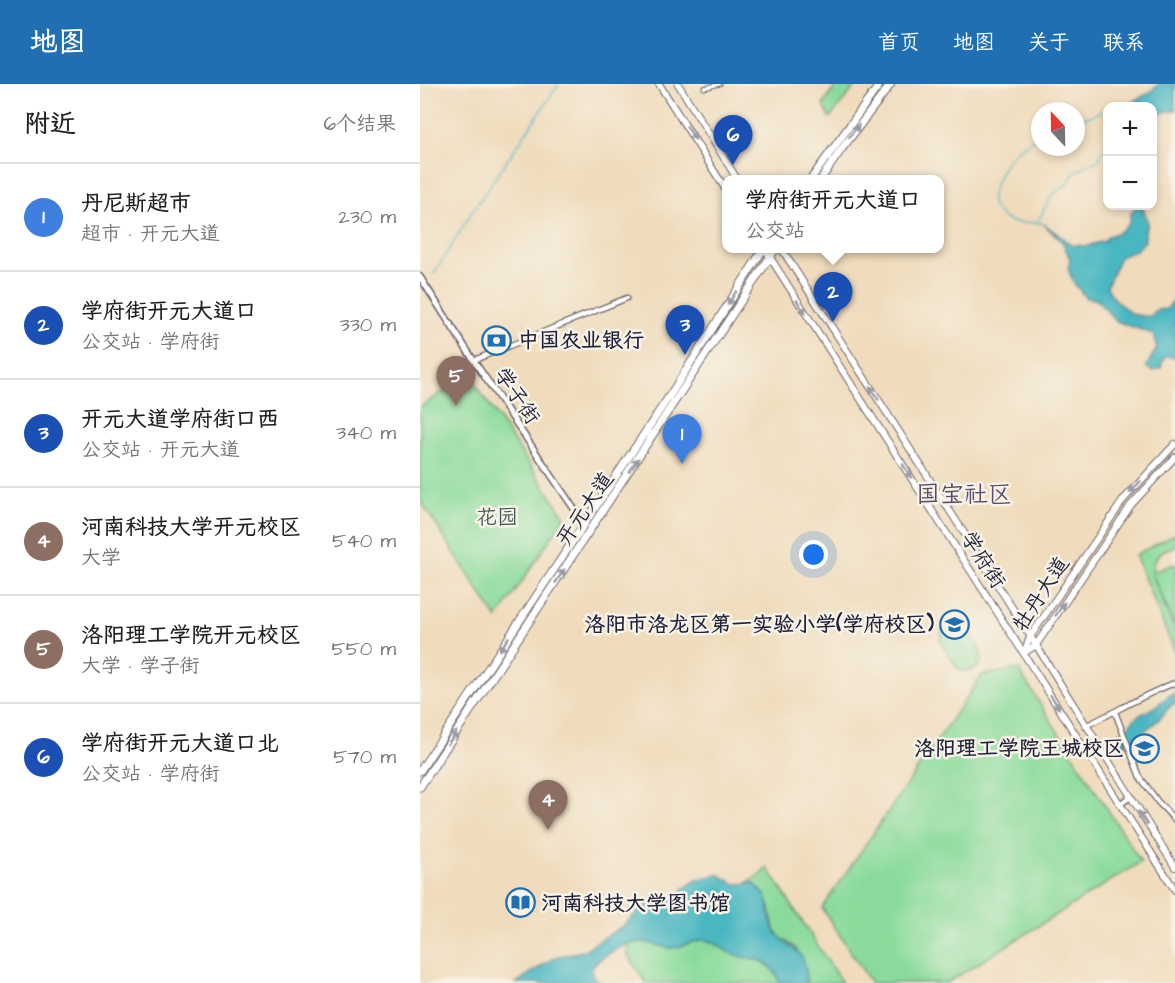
<!DOCTYPE html>
<html lang="zh">
<meta charset="utf-8">
<style>
:root{--surface:#fff;--page:#f2f2f2;--text:#202124;--muted:#757577;--line:#e0e0e0;--accent:#1f6fb2}
body{margin:0;font-family:"Architects Daughter","LXGW WenKai TC",sans-serif;background:var(--page);color:var(--text)}
.controls{position:absolute;right:18px;top:18px;display:grid;overflow:hidden;border-radius:12px;box-shadow:0 3px 9px #0003}
.controls button{width:54px;height:54px;display:grid;place-items:center;padding:0;border:0;border-bottom:2px solid var(--line);background:var(--surface);color:var(--text);font:30px sans-serif}
.compass{position:absolute;left:611px;top:18px;width:54px;height:54px;border-radius:50%;background:var(--surface);box-shadow:0 3px 9px #0003;rotate:338deg}
.you{position:absolute;left:394px;top:471px;width:21px;height:21px;margin:-15px;border:4px solid #fff;border-radius:50%;background:#1a73e8;box-shadow:0 0 0 9px #1a73e833}
.badge{display:grid;place-items:center;width:39px;height:39px;border-radius:50%;background:var(--accent);color:#fff;font-size:20px;font-weight:700}
.pin{position:absolute;translate:-50% -50px;filter:drop-shadow(0 2px 3px #0008)}
.pin::after{content:'';position:absolute;top:32px;width:21px;height:18px;background:inherit;clip-path:polygon(0 0,100% 0,50% 100%)}
.popup{position:absolute;left:302px;top:91px;width:222px;height:78px;box-sizing:border-box;display:grid;place-content:center;border-radius:12px;background:var(--surface);filter:drop-shadow(0 2px 4px #0005);font-size:20px;white-space:nowrap;color:var(--muted)}
.popup b{font-size:22px;color:var(--text)}
.popup::after{content:'';position:absolute;left:50%;top:100%;margin-left:-12px;border:12px solid transparent;border-top-color:var(--surface)}
.list{margin:0;padding:0;list-style:none}
h2{display:flex;justify-content:space-between;align-items:center;height:78px;margin:0;padding:0 24px;font-size:26px}
h2 small{font-size:20px;font-weight:400;color:var(--muted)}
.list li{display:grid;grid-template-columns:39px 1fr auto;gap:18px;align-items:center;box-sizing:border-box;height:108px;padding:0 24px;border-top:2px solid var(--line)}
.list b{display:block;font-size:22px;white-space:nowrap}
.list p{margin:0;font-size:20px;white-space:nowrap;color:var(--muted)}
.list em{font-size:20px;font-style:normal;color:var(--muted)}
.map{position:relative;flex:none;width:755px;height:899px;overflow:hidden}
header{display:flex;align-items:center;gap:36px;box-sizing:border-box;height:84px;padding:0 30px;background:var(--accent);color:#fff}
header strong{font-size:28px}
nav{display:flex;gap:33px;margin-inline-start:auto;font-size:21px}
main{display:flex}
aside{flex:1;background:var(--surface)}
.map>svg:first-child{display:block}
.green{fill:#8adb9b;stroke:#567e6b;stroke-width:1.5}
.water{fill:#48b7c1;stroke:#356c7e;stroke-width:1.5}
.lines{fill:none;stroke-linecap:round;stroke-linejoin:round}
.stream{stroke:#48b7c1;stroke-width:1.5}
.pedestrian-casing{stroke:#6a6368;stroke-width:5}
.minor-casing{stroke:#6a6368;stroke-width:7}
.tertiary-casing{stroke:#6a6368;stroke-width:8}
.secondary-casing{stroke:#6a6368;stroke-width:8}
.primary-casing{stroke:#6a6368;stroke-width:9}
.pedestrian{stroke:#fff;stroke-width:3}
.minor{stroke:#fff;stroke-width:4.5}
.tertiary{stroke:#fff;stroke-width:5}
.secondary{stroke:#fff;stroke-width:6}
.primary{stroke:#fff;stroke-width:7}
.oneway{fill:#9c9ca7}
.labels{text-anchor:middle;dominant-baseline:central;stroke-width:5;stroke-linejoin:round;paint-order:stroke}
.poi-label{font-size:21px;font-weight:bold;fill:#22223b;stroke:#f7f3e8;text-anchor:start}
.street-label{font-size:21px;fill:#22223b;stroke:#f7f3e8}
.park-label{font-size:21px;fill:#415a58;stroke:#f7f3e8}
.quarter-label{font-size:24px;fill:#5c4c67;stroke:#f7f3e8}
</style>
<header>
<strong>地图</strong>
<nav><a>首页</a><a>地图</a><a>关于</a><a>联系</a></nav>
</header>
<main>
<aside>
<h2>附近<small>6个结果</small></h2>
<ul class="list">
<li><span class="badge" style="background:#3f7fe0">1</span><div><b>丹尼斯超市</b><p>超市 · 开元大道</p></div><em>230 m</em></li>
<li><span class="badge" style="background:#1a4fb4">2</span><div><b>学府街开元大道口</b><p>公交站 · 学府街</p></div><em>330 m</em></li>
<li><span class="badge" style="background:#1a4fb4">3</span><div><b>开元大道学府街口西</b><p>公交站 · 开元大道</p></div><em>340 m</em></li>
<li><span class="badge" style="background:#8d6e63">4</span><div><b>河南科技大学开元校区</b><p>大学</p></div><em>540 m</em></li>
<li><span class="badge" style="background:#8d6e63">5</span><div><b>洛阳理工学院开元校区</b><p>大学 · 学子街</p></div><em>550 m</em></li>
<li><span class="badge" style="background:#1a4fb4">6</span><div><b>学府街开元大道口北</b><p>公交站 · 学府街</p></div><em>570 m</em></li>
</ul>
</aside>
<div class="map">
<svg width="755" height="899" viewBox="0 0 755 899">
<rect width="100%" height="100%" fill="#f7f3e8"/>
<filter id="ink" filterUnits="userSpaceOnUse"><feTurbulence type="fractalNoise" baseFrequency=".0167" numOctaves="2"/><feDisplacementMap in="SourceGraphic" scale="12" xChannelSelector="R" yChannelSelector="G"/><feConvolveMatrix kernelMatrix="1 2 1 2 8 2 1 2 1" color-interpolation-filters="sRGB"/></filter>
<filter id="wash" filterUnits="userSpaceOnUse"><feTurbulence type="fractalNoise" baseFrequency=".008" numOctaves="4" result="noise"/><feDisplacementMap in="SourceGraphic" scale="24" xChannelSelector="R" yChannelSelector="G"/><feGaussianBlur stdDeviation="1.35" result="paint"/><feColorMatrix in="noise" values="0 0 0 0 0 0 0 0 0 0 0 0 0 0 0 0 0 1.4 0 .05"/><feComposite in="paint" operator="in"/></filter>
<g filter="url(#wash)">
<rect width="100%" height="100%" fill="#f0dcbc"/>
<g class="green">
<polygon points="417,0 437,0 410,34 403,21"/>
<polygon points="49,291 145,433 77,535 0,416 0,323"/>
<path d="M755 450V462C741 465 733 474 732 488L755 480V542L732 490 755 548V569L715 471Z"/>
<path d="M530 539C543 538 559 559 561 571 563 585 548 590 538 585L520 557 523 544Z"/>
<polygon points="598,585 721,778 527,899 451,899 402,824 562,591"/>
<polygon points="347,783 422,899 386,899 386,893 376,864 360,853 354,844 350,823 334,799 328,798 345,788 344,785"/>
<path d="M282 856C295 857 296 861 307 866 329 878 349 869 360 899H226L206 868 209 865 206 860C227 853 237 865 254 863 263 862 272 857 282 856Z"/>
</g>
<g class="water">
<polygon points="739,0 755,0 755,27 747,27 733,33 732,22 705,22 729,9"/>
<path d="M716 122H722L728 139 725 146V157L716 166 700 173 687 202C690 211 693 213 699 219 710 230 715 233 731 232L736 226 747 225 753 217 755 218V274L747 272 743 276 741 284 733 287 726 283 737 264 733 250 696 237 676 215 666 214 654 199 648 185 650 175 643 159 624 140 652 161 667 162 684 157 689 152 700 148 710 138V131Z"/>
<path d="M755 609V619C748 622 747 627 742 632 729 647 710 654 696 667L688 655 694 650C708 649 707 640 717 633 722 629 729 627 735 623 742 618 746 612 755 609Z"/>
<path d="M295 791H300L315 800 333 799C358 819 343 824 354 845 368 870 388 859 386 899H360C348 866 329 880 307 867 298 862 294 856 283 856 272 856 262 864 251 864 242 864 233 859 224 858 208 856 181 872 171 884L174 894 180 899H96L135 873 163 867 203 842 224 822 256 813 263 805 275 797Z"/>
</g>
<g class="lines">
<g class="stream">
<polyline points="656,37 683,27 688,28"/>
<path d="M620 52C610 57 600 63 592 71 584 79 570 106 572 118 573 126 580 132 587 136 599 142 611 136 624 140"/>
<polyline points="618,137 632,111 646,101 655,88 668,80 678,77 683,67 688,63"/>
<polyline points="14,190 52,128 139,0"/>
</g>
</g>
</g>
<g filter="url(#ink)">
<g class="lines">
<defs>
<polyline id="pedestrian" points="284,4 300,0"/>
<g id="minor">
<polyline points="52,277 207,214"/>
<polyline points="695,628 720,693 738,718 755,736"/>
<path d="M665 642C696 628 724 610 755 599"/>
</g>
<g id="tertiary">
<polyline points="0,193 54,277 165,441"/>
<polyline points="700,720 710,713"/>
</g>
<g id="secondary">
<polyline points="239,0 306,106"/>
<polyline points="258,0 317,95"/>
<polyline points="344,164 755,806"/>
<polyline points="361,164 616,561 755,783"/>
<polyline points="604,569 610,553 704,415 755,360"/>
<polyline points="604,569 616,561 711,421 755,373"/>
</g>
<g id="primary">
<polyline points="391,95 460,0"/>
<polyline points="401,95 421,66 471,0"/>
<polyline points="0,687 252,308 344,164"/>
<polyline points="0,703 356,164"/>
</g>
</defs>
<use href="#pedestrian" class="pedestrian-casing"/>
<use href="#minor" class="minor-casing"/>
<use href="#tertiary" class="tertiary-casing"/>
<use href="#secondary" class="secondary-casing"/>
<use href="#primary" class="primary-casing"/>
<use href="#pedestrian" class="pedestrian"/>
<use href="#minor" class="minor"/>
<use href="#tertiary" class="tertiary"/>
<use href="#secondary" class="secondary"/>
<use href="#primary" class="primary"/>
</g>
<defs><path id="oneway-solid" d="M-6-.8H1V-3.2L6.5 0L1 3.2V.8H-6Z" transform="scale(1.5)"/></defs>
<g class="oneway">
<use href="#oneway-solid" transform="translate(434 47) rotate(-53)"/>
<use href="#oneway-solid" transform="translate(271 49) rotate(57)"/>
<use href="#oneway-solid" transform="translate(312 214) rotate(123)"/>
<use href="#oneway-solid" transform="translate(381 223) rotate(57)"/>
<use href="#oneway-solid" transform="translate(454 309) rotate(-123)"/>
<use href="#oneway-solid" transform="translate(214 381) rotate(-56)"/>
<use href="#oneway-solid" transform="translate(487 387) rotate(57)"/>
<use href="#oneway-solid" transform="translate(715 403) rotate(133)"/>
<use href="#oneway-solid" transform="translate(140 492) rotate(-56)"/>
<use href="#oneway-solid" transform="translate(640 525) rotate(-56)"/>
<use href="#oneway-solid" transform="translate(84 560) rotate(124)"/>
<use href="#oneway-solid" transform="translate(635 618) rotate(57)"/>
<use href="#oneway-solid" transform="translate(32 654) rotate(-56)"/>
<use href="#oneway-solid" transform="translate(723 734) rotate(-123)"/>
</g>
</g>
<defs>
<symbol id="bank-ring" viewBox="-11 -11 22 22"><circle r="9.5" fill="#f7f3e8" stroke="#1f6fb2" stroke-width="1.5"/><path d="M-6-4H6V4H-6ZM0-2.3a2.3 2.3 0 1 0 0 4.6a2.3 2.3 0 1 0 0-4.6Z" fill="#1f6fb2"/></symbol>
<symbol id="school-ring" viewBox="-11 -11 22 22"><circle r="9.5" fill="#f7f3e8" stroke="#1f6fb2" stroke-width="1.5"/><path d="M0-5L7-2L0 1L-7-2ZM-4 1L0 2.5L4 1V4Q0 6-4 4Z" fill="#1f6fb2"/></symbol>
<symbol id="university-ring" viewBox="-11 -11 22 22"><circle r="9.5" fill="#f7f3e8" stroke="#1f6fb2" stroke-width="1.5"/><path d="M0-5L7-2L0 1L-7-2ZM-4 1L0 2.5L4 1V4Q0 6-4 4Z" fill="#1f6fb2"/></symbol>
<symbol id="library-ring" viewBox="-11 -11 22 22"><circle r="9.5" fill="#f7f3e8" stroke="#1f6fb2" stroke-width="1.5"/><path d="M-6-4Q-3-5.5-.7-3.5V5Q-3 3-6 4ZM6-4Q3-5.5 .7-3.5V5Q3 3 6 4Z" fill="#1f6fb2"/></symbol>
</defs>
<g fill-rule="evenodd">
<use href="#bank-ring" x="60" y="240" width="33" height="33"/>
<use href="#school-ring" x="518" y="524" width="33" height="33"/>
<use href="#university-ring" x="708" y="648" width="33" height="33"/>
<use href="#library-ring" x="84" y="802" width="33" height="33"/>
</g>
<g class="labels">
<g class="poi-label">
<text x="98" y="256">中国农业银行</text>
<text x="514" y="540" text-anchor="end">洛阳市洛龙区第一实验小学(学府校区)</text>
<text x="704" y="664" text-anchor="end">洛阳理工学院王城校区</text>
<text x="121" y="819">河南科技大学图书馆</text>
</g>
<g class="street-label">
<text transform="translate(97 312) rotate(56)">学子街</text>
<text transform="translate(165 425) rotate(-56)">开元大道</text>
<text transform="translate(563 476) rotate(57)">学府街</text>
<text transform="translate(621 510) rotate(-57)">牡丹大道</text>
</g>
<g class="park-label">
<text x="77" y="433">花园</text>
</g>
<g class="quarter-label">
<text x="544" y="411">国宝社区</text>
</g>
</g>
</svg>
<div class="controls">
<button>+</button>
<button>−</button>
</div>
<svg class="compass" viewBox="-18 -18 36 36"><path d="M0-13l5 13h-10z" fill="#e53935"/><path d="M0 13l5-13h-10z" fill="#757577"/></svg>
<div class="you"></div>
<div class="pin badge" style="left:262px;top:380px;background:#3f7fe0">1</div>
<div class="pin badge" style="left:413px;top:238px;background:#1a4fb4">2</div>
<div class="popup"><b>学府街开元大道口</b>公交站</div>
<div class="pin badge" style="left:265px;top:271px;background:#1a4fb4">3</div>
<div class="pin badge" style="left:128px;top:746px;background:#8d6e63">4</div>
<div class="pin badge" style="left:36px;top:322px;background:#8d6e63">5</div>
<div class="pin badge" style="left:313px;top:81px;background:#1a4fb4">6</div>
</div>
</main>
